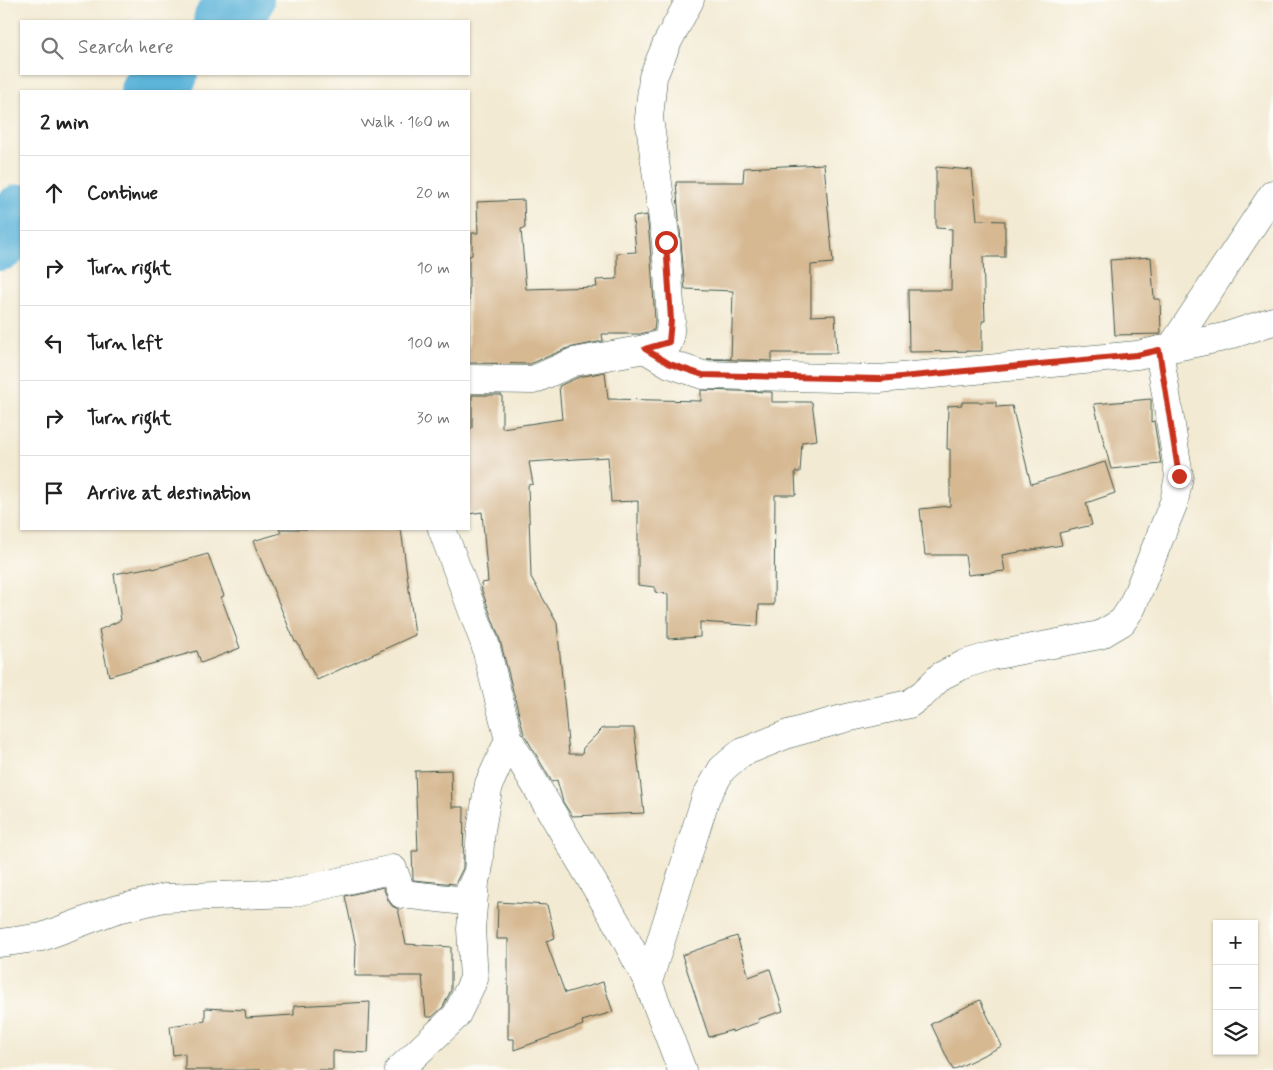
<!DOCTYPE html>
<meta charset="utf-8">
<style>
:root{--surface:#fff;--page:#f6f6f6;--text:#222;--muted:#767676;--line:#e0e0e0}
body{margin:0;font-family:Mynerve,sans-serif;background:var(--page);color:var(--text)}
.controls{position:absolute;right:15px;bottom:15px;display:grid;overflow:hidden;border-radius:0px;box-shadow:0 1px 4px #0004}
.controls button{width:45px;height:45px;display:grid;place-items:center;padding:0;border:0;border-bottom:1px solid var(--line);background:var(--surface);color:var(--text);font:25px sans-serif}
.stop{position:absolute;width:15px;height:15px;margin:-11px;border:4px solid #c8321e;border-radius:50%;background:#fff}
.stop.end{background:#c8321e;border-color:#fff;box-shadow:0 1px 5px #0008}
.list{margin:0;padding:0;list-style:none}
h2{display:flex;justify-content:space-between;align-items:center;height:65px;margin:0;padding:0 20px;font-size:21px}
h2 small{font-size:16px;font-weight:400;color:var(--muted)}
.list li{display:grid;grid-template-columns:32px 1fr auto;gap:15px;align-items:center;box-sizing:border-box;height:75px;padding:0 20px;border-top:1px solid var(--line)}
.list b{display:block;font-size:19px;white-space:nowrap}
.list em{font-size:16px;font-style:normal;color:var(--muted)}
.icon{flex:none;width:28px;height:28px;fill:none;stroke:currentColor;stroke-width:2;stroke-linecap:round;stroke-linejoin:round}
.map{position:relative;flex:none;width:1273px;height:1070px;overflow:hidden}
.search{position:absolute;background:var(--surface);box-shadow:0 1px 4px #0004;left:20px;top:20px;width:450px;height:55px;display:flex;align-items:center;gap:12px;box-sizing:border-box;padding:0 18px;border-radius:0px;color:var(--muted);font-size:19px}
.panel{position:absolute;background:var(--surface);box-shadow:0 1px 4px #0004;left:20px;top:90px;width:450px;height:440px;border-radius:0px}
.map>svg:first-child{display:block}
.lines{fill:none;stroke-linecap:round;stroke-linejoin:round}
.river{stroke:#5bb4d9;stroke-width:60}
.building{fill:#d6b891}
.minor-casing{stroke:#3f574c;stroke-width:29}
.minor{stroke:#fff;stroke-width:28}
.route{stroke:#c8321e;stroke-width:6}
</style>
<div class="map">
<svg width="1273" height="1070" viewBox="0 0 1273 1070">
<rect width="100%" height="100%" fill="#fdfcf7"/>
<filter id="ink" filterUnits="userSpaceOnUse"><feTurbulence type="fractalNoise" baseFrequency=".02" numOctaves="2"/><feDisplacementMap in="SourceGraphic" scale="10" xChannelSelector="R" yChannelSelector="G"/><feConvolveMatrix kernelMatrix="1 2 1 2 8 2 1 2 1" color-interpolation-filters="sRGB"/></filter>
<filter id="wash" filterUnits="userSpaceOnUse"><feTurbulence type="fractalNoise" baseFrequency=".0096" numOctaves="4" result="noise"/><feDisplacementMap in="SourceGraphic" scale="20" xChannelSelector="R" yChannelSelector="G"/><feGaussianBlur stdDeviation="1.12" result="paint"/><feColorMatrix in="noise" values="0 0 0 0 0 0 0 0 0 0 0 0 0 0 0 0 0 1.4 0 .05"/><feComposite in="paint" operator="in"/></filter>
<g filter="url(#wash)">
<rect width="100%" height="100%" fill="#f3ead3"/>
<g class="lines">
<g class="river">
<polyline points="223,21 244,0"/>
<polyline points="150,91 168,74"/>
<polyline points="0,241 21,214"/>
</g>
</g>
<g id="blocks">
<g class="building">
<polygon points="824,164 833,263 811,265 811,316 835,315 837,353 772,353 772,361 707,359 731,359 733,291 685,289 676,182 743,182 744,168"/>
<polygon points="936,167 972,170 977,220 1005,221 1005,257 983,257 985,321 982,321 982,351 909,352 908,290 951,290 952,229 936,228"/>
<polygon points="524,200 525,228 521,229 526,289 597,287 596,280 617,279 617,253 636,252 633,217 647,215 650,244 655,320 654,330 640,334 602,334 603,341 568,348 530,364 469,363 469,256 472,255 472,233 478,233 477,202"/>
<polygon points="1151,257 1154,299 1160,299 1161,334 1115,335 1110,260"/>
<polygon points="605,372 608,399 701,401 701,390 772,392 772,402 812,402 817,440 802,442 800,472 795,472 796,495 775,495 774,605 759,605 758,626 700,622 700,637 668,639 668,594 655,592 655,587 638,585 638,501 611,502 608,457 529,462 533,484 528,485 531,577 557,623 569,754 582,754 583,748 603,728 634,728 644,813 572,816 563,802 557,780 552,782 524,734 500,640 482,591 481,583 488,582 482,512 469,514 469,429 472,428 472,395 502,395 502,428 562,419 559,386 579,377"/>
<polygon points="1151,399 1151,422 1154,421 1161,464 1111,469 1094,404"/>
<polygon points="962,402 996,402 996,407 1012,406 1031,484 1105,462 1115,493 1086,503 1092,525 1059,533 1062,545 1002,555 1005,571 968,575 965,555 925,555 920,509 950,506 950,449 947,449 948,406 962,405"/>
<polygon points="279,529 401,529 415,635 317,680 297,642 295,642 253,541 281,533"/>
<polygon points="208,554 224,596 221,597 240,648 201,663 197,651 109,676 99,630 121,620 114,574 152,567 153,569"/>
<polygon points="451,770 452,807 464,807 463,868 455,884 413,880 412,851 418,851 415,771"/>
<polygon points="383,887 388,900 392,906 398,909 406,944 451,947 451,990 443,1007 432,1017 426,1017 422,976 355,976 356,947 345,896"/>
<polygon points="498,902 547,905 555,938 546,941 565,993 603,982 613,1012 582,1021 583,1025 514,1050 514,1039 508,1039 508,939 497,939"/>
<polygon points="737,936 749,977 770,969 783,1011 758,1019 759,1022 732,1032 732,1030 709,1037 682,955"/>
<polygon points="980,1000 1002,1046 953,1070 931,1024"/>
<polygon points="370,1002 368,1053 333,1051 333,1070 185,1070 185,1053 173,1055 170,1026 205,1021 205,1008 245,1010 246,1018 294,1015 294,1006"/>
</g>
</g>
</g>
<g filter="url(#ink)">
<use href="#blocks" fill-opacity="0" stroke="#3f574c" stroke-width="1"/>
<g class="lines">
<defs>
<g id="minor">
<polyline points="1171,348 1273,194"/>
<polyline points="645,349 670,364 703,375 880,379 1137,355 1224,337 1273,321"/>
<polyline points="469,379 533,380 574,362 645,349 669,342 671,320 666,242 649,118 653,77 667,43 690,0"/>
<polyline points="442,529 485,644 509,740 621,930 648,982 682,1070"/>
<polyline points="0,943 42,937 114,910 164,898 291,893 393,869 402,894 465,901 478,872 481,830 489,784 509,740"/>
<polyline points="648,982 706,797 722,769 741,753 788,734 846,718 909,704 924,693 941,676 965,664 991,656 1100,635 1122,622 1132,607 1174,502 1179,476 1159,350"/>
<polyline points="399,1070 456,1016 474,979 471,929 475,883"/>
</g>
</defs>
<use href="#minor" class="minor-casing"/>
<use href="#minor" class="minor"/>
</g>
</g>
<g class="lines" filter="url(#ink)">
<polyline class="route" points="666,242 671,320 669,342 645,349 670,364 703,375 880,379 1137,355 1159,350 1179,476"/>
</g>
</svg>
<div class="controls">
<button>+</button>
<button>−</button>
<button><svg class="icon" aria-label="layers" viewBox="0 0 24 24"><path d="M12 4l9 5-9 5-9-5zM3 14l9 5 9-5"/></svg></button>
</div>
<div class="stop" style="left:666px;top:242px"></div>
<div class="stop end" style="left:1179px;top:476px"></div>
<div class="search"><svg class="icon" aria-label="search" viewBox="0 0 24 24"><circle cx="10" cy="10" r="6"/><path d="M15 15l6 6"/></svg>Search here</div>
<section class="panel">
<h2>2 min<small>Walk · 160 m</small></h2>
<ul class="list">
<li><svg class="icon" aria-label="ahead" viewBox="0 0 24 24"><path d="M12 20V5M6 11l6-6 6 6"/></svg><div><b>Continue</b></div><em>20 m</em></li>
<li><svg class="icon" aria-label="right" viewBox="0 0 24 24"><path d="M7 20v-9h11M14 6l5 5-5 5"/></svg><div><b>Turn right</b></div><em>10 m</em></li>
<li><svg class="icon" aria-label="left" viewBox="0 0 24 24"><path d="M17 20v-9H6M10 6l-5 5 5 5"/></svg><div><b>Turn left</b></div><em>100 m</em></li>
<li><svg class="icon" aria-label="right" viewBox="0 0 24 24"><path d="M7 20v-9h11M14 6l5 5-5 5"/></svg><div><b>Turn right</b></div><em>30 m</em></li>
<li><svg class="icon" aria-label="arrive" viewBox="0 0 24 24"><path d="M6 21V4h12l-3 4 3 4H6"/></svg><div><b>Arrive at destination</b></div></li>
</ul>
</section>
</div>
